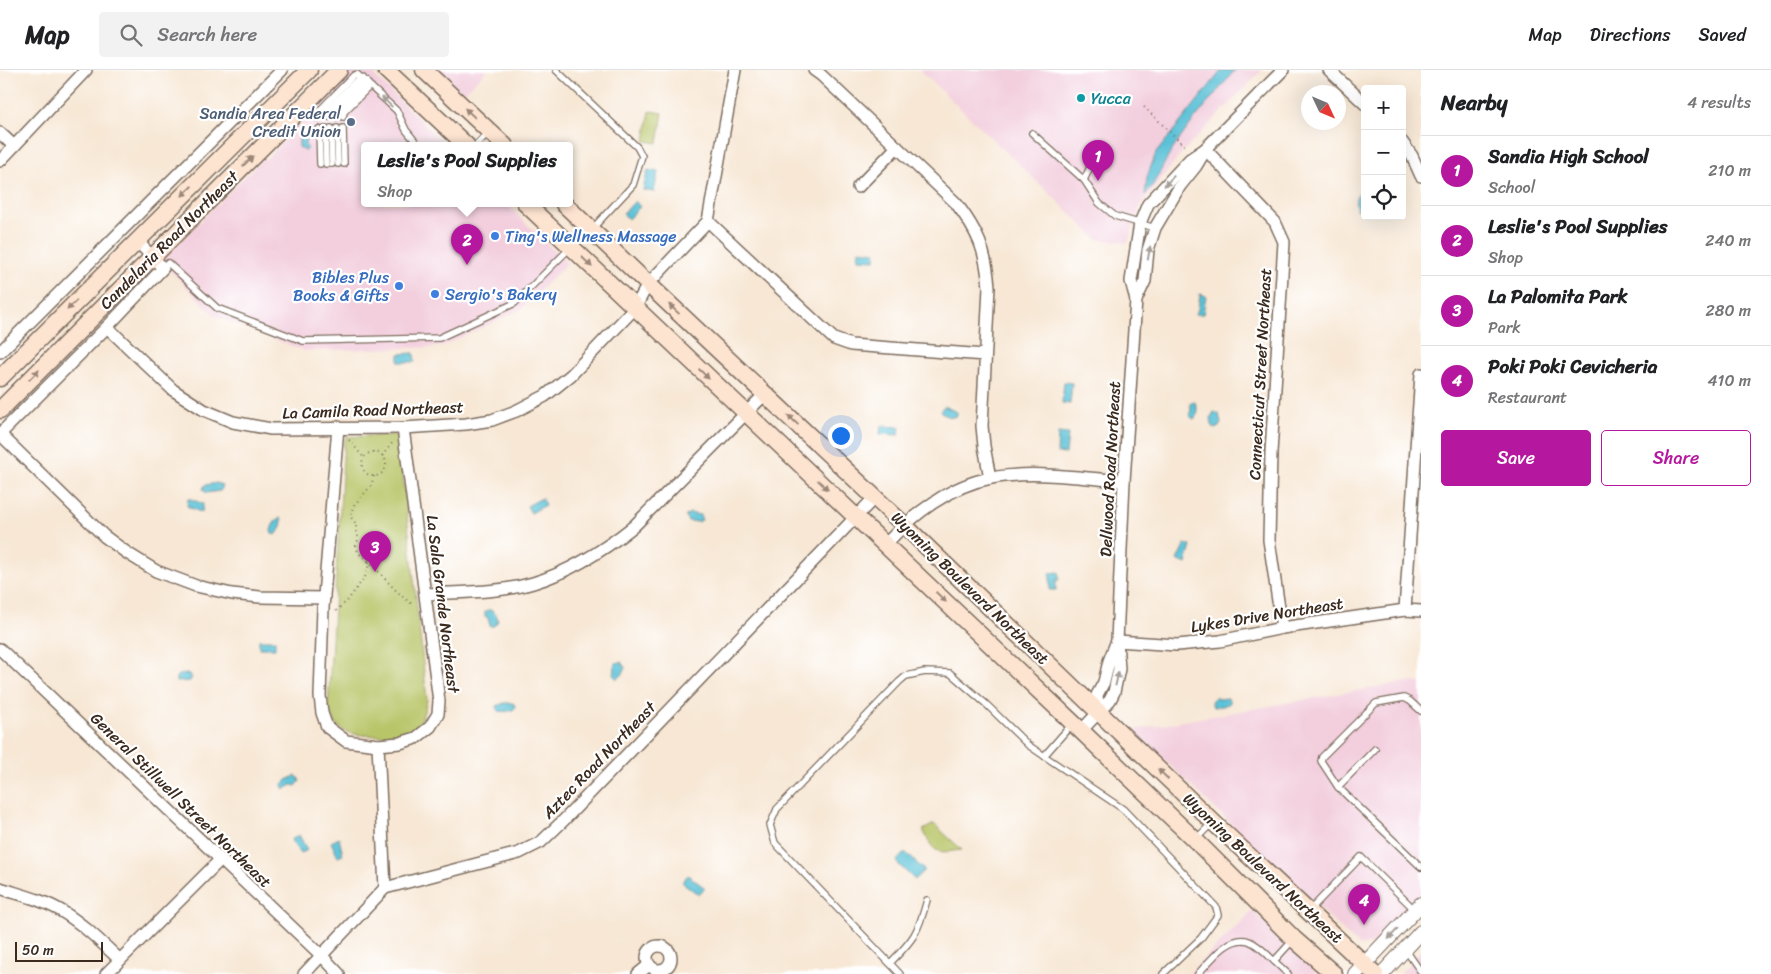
<!DOCTYPE html>
<meta charset="utf-8">
<style>
:root{--surface:#fff;--page:#f2f2f2;--text:#202124;--muted:#757577;--line:#e0e0e0;--accent:#b5179e}
body{margin:0;font-family:Sriracha,sans-serif;background:var(--page);color:var(--text)}
.controls{position:absolute;right:15px;top:15px;display:grid;overflow:hidden;border-radius:5px;box-shadow:0 5px 20px #0002}
.controls button{width:45px;height:45px;display:grid;place-items:center;padding:0;border:0;border-bottom:1px solid var(--line);background:var(--surface);color:var(--text);font:25px sans-serif}
.compass{position:absolute;left:1301px;top:15px;width:45px;height:45px;border-radius:50%;background:var(--surface);box-shadow:0 5px 20px #0002;rotate:134deg}
.scale{position:absolute;left:15px;bottom:12px;width:88px;box-sizing:border-box;padding-left:5px;border:2px solid #3b2a1e;border-top:0;font-size:14px;line-height:18px;white-space:nowrap;color:#3b2a1e;-webkit-text-stroke:4px #fff;paint-order:stroke}
.you{position:absolute;left:840px;top:365px;width:18px;height:18px;margin:-12px;border:4px solid #fff;border-radius:50%;background:#1a73e8;box-shadow:0 0 0 8px #1a73e833}
.badge{display:grid;place-items:center;width:32px;height:32px;border-radius:50%;background:var(--accent);color:#fff;font-size:16px;font-weight:700}
.pin{position:absolute;translate:-50% -41px;filter:drop-shadow(0 1px 2px #0008)}
.pin::after{content:'';position:absolute;top:26px;width:18px;height:15px;background:inherit;clip-path:polygon(0 0,100% 0,50% 100%)}
.popup{position:absolute;left:361px;top:72px;width:212px;height:65px;box-sizing:border-box;display:grid;place-content:center;border-radius:5px;background:var(--surface);filter:drop-shadow(0 1px 4px #0005);font-size:16px;white-space:nowrap;color:var(--muted)}
.popup b{font-size:19px;color:var(--text)}
.popup::after{content:'';position:absolute;left:50%;top:100%;margin-left:-10px;border:10px solid transparent;border-top-color:var(--surface)}
.list{margin:0;padding:0;list-style:none}
h2{display:flex;justify-content:space-between;align-items:center;height:65px;margin:0;padding:0 20px;font-size:21px}
h2 small{font-size:16px;font-weight:400;color:var(--muted)}
.list li{display:grid;grid-template-columns:32px 1fr auto;gap:15px;align-items:center;box-sizing:border-box;height:70px;padding:0 20px;border-top:1px solid var(--line)}
.list b{display:block;font-size:19px;white-space:nowrap}
.list p{margin:0;font-size:16px;white-space:nowrap;color:var(--muted)}
.list em{font-size:16px;font-style:normal;color:var(--muted)}
.actions{display:flex;gap:10px;padding:15px 20px}
.actions a{flex:1;padding:11px 0;border:1px solid var(--accent);border-radius:5px;text-align:center;font-size:18px;color:var(--accent)}
.actions .main{background:var(--accent);color:#fff}
.icon{flex:none;width:28px;height:28px;fill:none;stroke:currentColor;stroke-width:2;stroke-linecap:round;stroke-linejoin:round}
.map{position:relative;flex:none;width:1421px;height:904px;overflow:hidden}
header{display:flex;align-items:center;gap:30px;box-sizing:border-box;height:70px;padding:0 25px;background:var(--surface);border-bottom:1px solid var(--line)}
header strong{font-size:24px}
nav{display:flex;gap:28px;margin-inline-start:auto;font-size:18px}
.search{width:350px;height:45px;background:var(--page);display:flex;align-items:center;gap:12px;box-sizing:border-box;padding:0 18px;border-radius:5px;color:var(--muted);font-size:19px}
main{display:flex}
aside{flex:1;background:var(--surface)}
.map>svg:first-child{display:block}
.built{fill:#f3cfde}
.green{fill:#b8c567;stroke:#7a7842}
.water{fill:#5ac1d7;stroke:#4a767a}
.lines{fill:none;stroke-linecap:round;stroke-linejoin:round}
.service-casing{stroke:#7d6c5e;stroke-width:8}
.minor-casing{stroke:#7d6c5e;stroke-width:14}
.tertiary-casing{stroke:#7d6c5e;stroke-width:16}
.secondary-casing{stroke:#7d6c5e;stroke-width:19}
.path{stroke:#7d6c5e;stroke-width:2;stroke-dasharray:1 4;stroke-linecap:butt}
.service{stroke:#fff;stroke-width:5.5}
.minor{stroke:#fff;stroke-width:11}
.tertiary{stroke:#fff;stroke-width:14}
.secondary{stroke:#fde4d1;stroke-width:16}
.oneway{fill:#a79f9a}
.oneway2{fill:#9c8778}
.culture-dot{fill:#0f9aa8;stroke:#fff;stroke-width:2}
.service-dot{fill:#5c6f8a;stroke:#fff;stroke-width:2}
.shop-dot{fill:#3f7fe0;stroke:#fff;stroke-width:2}
.labels{text-anchor:middle;dominant-baseline:central;stroke-width:4.5;stroke-linejoin:round;paint-order:stroke}
.culture-label{font-size:16px;fill:#0d838f;stroke:#fff;text-anchor:start}
.service-label{font-size:16px;fill:#4e5e75;stroke:#fff;text-anchor:end}
.shop-label{font-size:16px;fill:#366cbe;stroke:#fff;text-anchor:start}
.street-label{font-size:16px;fill:#3b2a1e;stroke:#fff}
</style>
<header>
<strong>Map</strong>
<div class="search"><svg class="icon" aria-label="search" viewBox="0 0 24 24"><circle cx="10" cy="10" r="6"/><path d="M15 15l6 6"/></svg>Search here</div>
<nav><a>Map</a><a>Directions</a><a>Saved</a></nav>
</header>
<main>
<div class="map">
<svg width="1421" height="904" viewBox="0 0 1421 904">
<rect width="100%" height="100%" fill="#fff"/>
<filter id="ink" filterUnits="userSpaceOnUse"><feTurbulence type="fractalNoise" baseFrequency=".02" numOctaves="2"/><feDisplacementMap in="SourceGraphic" scale="10" xChannelSelector="R" yChannelSelector="G"/><feConvolveMatrix kernelMatrix="1 2 1 2 8 2 1 2 1" color-interpolation-filters="sRGB"/></filter>
<filter id="wash" filterUnits="userSpaceOnUse"><feTurbulence type="fractalNoise" baseFrequency=".0096" numOctaves="4" result="noise"/><feDisplacementMap in="SourceGraphic" scale="20" xChannelSelector="R" yChannelSelector="G"/><feGaussianBlur stdDeviation="1.12" result="paint"/><feColorMatrix in="noise" values="0 0 0 0 0 0 0 0 0 0 0 0 0 0 0 0 0 1.4 0 .05"/><feComposite in="paint" operator="in"/></filter>
<g filter="url(#wash)">
<rect width="100%" height="100%" fill="#f7e7d4"/>
<g class="built">
<polygon points="353,0 369,0 447,76 364,76 364,134 506,134 567,193 521,239 441,277 304,281 215,246 161,191 263,88 265,90"/>
<polygon points="438,0 487,0 463,24"/>
<polygon points="920,0 1262,0 1179,86 1140,137 1128,173 1097,169"/>
<polygon points="1406,612 1421,613 1421,823 1373,875 1358,875 1133,660"/>
<polygon points="1252,841 1317,904 1189,904"/>
<polygon points="1421,881 1421,904 1400,904"/>
</g>
<g class="green">
<polygon points="650,41 663,43 658,73 645,71"/>
<path d="M395 365 399 371 427 630C424 640 422 656 412 661 398 667 355 668 343 660 335 655 331 646 328 638L344 373 346 367Z"/>
<path d="M934 754 962 780C936 783 935 785 923 760Z"/>
</g>
<g class="water">
<path d="M1222 0H1235C1214 26 1191 51 1173 79 1163 94 1157 111 1145 125L1147 107 1156 83Z"/>
<polygon points="303,63 306,69 305,75 308,78 305,81 299,77 299,67"/>
<polygon points="648,100 658,102 654,122 643,120"/>
<path d="M1361 122 1365 124V139L1361 141 1357 139C1355 133 1354 125 1361 122Z"/>
<polygon points="635,131 640,137 628,149 623,144"/>
<polygon points="859,180 876,182 875,190 858,189"/>
<polygon points="1200,224 1206,226 1203,244 1195,244 1198,239"/>
<polygon points="414,283 415,292 399,292 399,284"/>
<polygon points="1064,312 1072,313 1070,334 1062,333"/>
<polygon points="1191,332 1195,332 1198,342 1195,348 1193,349 1189,345 1191,340 1190,334"/>
<polygon points="944,336 957,342 957,345 954,347 947,346 940,341"/>
<polygon points="1214,342 1219,344 1221,353 1219,357 1215,359 1212,355 1211,347"/>
<polygon points="881,356 900,357 899,365 880,364"/>
<polygon points="1058,363 1068,364 1066,384 1057,383"/>
<polygon points="217,413 222,415 222,419 220,421 206,423 203,419 205,415"/>
<polygon points="542,428 545,435 531,443 527,436"/>
<polygon points="188,429 191,429 203,434 202,441 200,442 187,436"/>
<polygon points="690,443 700,445 702,450 698,452 688,451 685,446"/>
<path d="M281 448C284 452 279 462 276 465L272 464 271 461C272 455 275 450 281 448Z"/>
<polygon points="1185,474 1191,476 1186,494 1177,490"/>
<polygon points="1059,502 1059,510 1056,510 1056,520 1050,520 1050,503"/>
<polygon points="488,540 491,540 497,546 498,551 494,556 490,556 488,548 485,546 485,542"/>
<rect x="259" y="570" width="16" height="8"/>
<polygon points="621,592 626,597 622,605 617,609 613,605 615,600 614,596 616,593"/>
<polygon points="187,604 192,607 190,611 176,612 176,607 178,605"/>
<polygon points="1215,627 1218,629 1228,628 1230,633 1223,636 1213,637 1211,631"/>
<path d="M504 633H513L516 637C512 642 503 642 498 641L497 636Z"/>
<polygon points="295,706 297,706 300,711 296,716 292,715 285,719 282,715 287,710"/>
<polygon points="299,765 307,780 300,784 291,770"/>
<polygon points="339,768 343,785 338,787 331,772"/>
<polygon points="905,782 924,800 915,810 896,792"/>
<polygon points="688,805 705,818 699,825 682,812"/>
</g>
</g>
<g filter="url(#ink)">
<g class="lines">
<defs>
<g id="service">
<polyline points="556,0 637,77 642,86 633,115 592,159"/>
<polyline points="324,47 325,42 359,8 363,8"/>
<polyline points="330,47 331,43 362,11 366,11"/>
<polyline points="336,47 337,42 366,14 368,14"/>
<polyline points="343,47 344,42 369,17 371,17"/>
<polyline points="318,48 320,40 354,5 357,4 397,41 406,60 415,71"/>
<polyline points="331,58 332,94"/>
<polyline points="337,58 338,94"/>
<polyline points="343,58 344,94"/>
<polyline points="319,59 320,94"/>
<polyline points="325,59 326,94"/>
<polyline points="1032,63 1084,110"/>
<polyline points="475,76 488,63"/>
<polyline points="1092,93 1084,110 1099,133 1115,146 1155,158"/>
<polyline points="163,198 168,193 217,238 303,271 439,268 515,233 569,179"/>
<polyline points="1421,641 1410,631 1404,628 1376,633 1322,687 1321,691 1338,717 1421,797"/>
<polyline points="1044,686 1072,654"/>
<polyline points="1338,717 1375,679"/>
<polyline points="1197,768 1211,754"/>
<polyline points="1309,841 1361,787 1415,840"/>
<polyline points="1405,879 1421,902"/>
<path d="M890 893C914 869 918 863 927 830"/>
<polyline points="900,904 775,773 770,755 777,739 899,612 906,606 925,602 950,603 986,634 1028,675 1123,739 1216,837 1218,845 1201,868 1163,904"/>
<path d="M1198 904C1210 891 1229 864 1249 871 1259 875 1267 884 1274 891"/>
<polyline points="1288,904 1274,891 1294,869"/>
</g>
<g id="minor">
<path d="M814 0 821 5 956 133C978 162 986 180 989 217L982 356 984 376 990 408"/>
<polyline points="1329,0 1365,34"/>
<polyline points="0,63 14,76"/>
<polyline points="1402,72 1412,86 1421,106"/>
<polyline points="1205,79 1275,152 1284,172 1271,383 1269,470 1282,558"/>
<polyline points="0,91 86,0"/>
<polyline points="858,117 897,77"/>
<polyline points="708,151 834,269 851,275 985,285"/>
<polyline points="1136,230 1145,211 1148,180 1155,158 1180,116 1196,96 1205,81"/>
<polyline points="107,257 173,320 204,340 233,352 271,359 403,358 466,354 492,350 516,341 545,326 571,305 635,238 648,214 708,151 735,0"/>
<polyline points="0,282 282,0"/>
<polyline points="338,357 323,538 320,626 322,643 327,657 346,671 378,675 400,673 416,668 430,657 438,644 439,631 403,358"/>
<polyline points="0,364 104,466 127,483 156,501 196,516 232,524 260,527 324,528"/>
<polyline points="0,364 107,257 163,198 137,171"/>
<path d="M886 474C912 445 951 415 991 408 1034 400 1081 408 1124 411"/>
<path d="M426 524C461 522 499 523 533 513 570 502 604 480 634 456L765 324"/>
<polyline points="1405,540 1421,304"/>
<polyline points="1117,571 1177,575 1220,571 1282,558 1405,540 1421,541"/>
<polyline points="0,579 322,886 339,904"/>
<polyline points="1099,643 1097,625 1104,612 1109,591 1116,573"/>
<polyline points="1081,661 1110,630 1114,622 1119,599 1117,571 1124,411 1136,230 1131,211 1140,153 1148,134 1190,89 1205,79 1283,0"/>
<polyline points="378,675 385,818"/>
<path d="M0 818C21 825 44 830 63 842 84 855 102 873 120 890"/>
<circle cx="659" cy="888" r="12"/>
<polyline points="106,904 220,790"/>
<polyline points="304,904 385,818 519,783 541,772 564,750 875,427"/>
<polyline points="638,904 649,895"/>
</g>
<g id="tertiary">
<polyline points="1355,904 1421,834"/>
<polyline points="1382,904 1421,862"/>
</g>
<g id="secondary">
<polyline points="386,0 467,76"/>
<polyline points="424,0 505,76"/>
<polyline points="526,134 1073,653 1195,770 1294,869 1334,904"/>
<polyline points="564,134 648,214 904,455 1213,752 1375,904"/>
<polyline points="0,308 309,0"/>
<polyline points="0,340 339,0"/>
</g>
</defs>
<use href="#service" class="service-casing"/>
<use href="#minor" class="minor-casing"/>
<use href="#tertiary" class="tertiary-casing"/>
<use href="#secondary" class="secondary-casing"/>
<g class="path">
<polyline points="1144,37 1186,77"/>
<polyline points="349,370 364,388"/>
<circle cx="374" cy="394" r="12"/>
<polyline points="382,386 393,372"/>
<path d="M374 406 371 416 354 435 350 446 356 454V463L359 468C357 472 355 475 357 479 359 486 366 488 370 493 385 507 396 524 414 535"/>
<polyline points="336,541 348,530 367,504 369,491"/>
</g>
<use href="#service" class="service"/>
<use href="#minor" class="minor"/>
<use href="#tertiary" class="tertiary"/>
<use href="#secondary" class="secondary"/>
</g>
<defs><path id="oneway-solid" d="M-6-.8H1V-3.2L6.5 0L1 3.2V.8H-6Z" transform="scale(1.25)"/></defs>
<g class="oneway">
<use href="#oneway-solid" transform="translate(387 32) rotate(-137)"/>
<use href="#oneway-solid" transform="translate(1169 111) rotate(133)"/>
<use href="#oneway-solid" transform="translate(1149 183) rotate(-80)"/>
<use href="#oneway-solid" transform="translate(1117 609) rotate(-77)"/>
<use href="#oneway-solid" transform="translate(1393 864) rotate(133)"/>
</g>
<g class="oneway2">
<use href="#oneway-solid" transform="translate(470 43) rotate(-137)"/>
<use href="#oneway-solid" transform="translate(248 91) rotate(-45)"/>
<use href="#oneway-solid" transform="translate(187 121) rotate(135)"/>
<use href="#oneway-solid" transform="translate(587 192) rotate(44)"/>
<use href="#oneway-solid" transform="translate(72 235) rotate(135)"/>
<use href="#oneway-solid" transform="translate(674 239) rotate(-137)"/>
<use href="#oneway-solid" transform="translate(704 304) rotate(44)"/>
<use href="#oneway-solid" transform="translate(34 305) rotate(-45)"/>
<use href="#oneway-solid" transform="translate(793 350) rotate(-137)"/>
<use href="#oneway-solid" transform="translate(823 415) rotate(43)"/>
<use href="#oneway-solid" transform="translate(941 527) rotate(44)"/>
<use href="#oneway-solid" transform="translate(1163 704) rotate(-136)"/>
</g>
</g>
<circle class="culture-dot" cx="1081" cy="28" r="5"/>
<circle class="service-dot" cx="351" cy="52" r="5"/>
<g class="shop-dot">
<circle cx="495" cy="166" r="5"/>
<circle cx="399" cy="216" r="5"/>
<circle cx="435" cy="224" r="5"/>
</g>
<g class="labels">
<g class="culture-label">
<text x="1091" y="28">Yucca</text>
</g>
<g class="service-label">
<text x="341" y="43">Sandia Area Federal<tspan x="341" dy="18">Credit Union</tspan></text>
</g>
<g class="shop-label">
<text x="505" y="166">Ting's Wellness Massage</text>
<text x="389" y="207" text-anchor="end">Bibles Plus<tspan x="389" dy="18">Books &amp; Gifts</tspan></text>
<text x="445" y="224">Sergio's Bakery</text>
</g>
<g class="street-label">
<text transform="translate(169 170) rotate(-45)">Candelaria Road Northeast</text>
<text transform="translate(1260 304) rotate(-87)">Connecticut Street Northeast</text>
<text transform="translate(373 340) rotate(-2)">La Camila Road Northeast</text>
<text transform="translate(1110 399) rotate(-87)">Dellwood Road Northeast</text>
<text transform="translate(970 518) rotate(44)">Wyoming Boulevard Northeast</text>
<text transform="translate(443 534) rotate(83)">La Sala Grande Northeast</text>
<text transform="translate(1267 545) rotate(-9)">Lykes Drive Northeast</text>
<text transform="translate(599 690) rotate(-46)">Aztec Road Northeast</text>
<text transform="translate(181 730) rotate(44)">General Stillwell Street Northeast</text>
<text transform="translate(1263 798) rotate(43)">Wyoming Boulevard Northeast</text>
</g>
</g>
</svg>
<div class="controls">
<button>+</button>
<button>−</button>
<button><svg class="icon" aria-label="locate" viewBox="0 0 24 24"><circle cx="12" cy="12" r="6"/><path d="M12 2v4M12 18v4M2 12h4M18 12h4"/></svg></button>
</div>
<svg class="compass" viewBox="-18 -18 36 36"><path d="M0-13l5 13h-10z" fill="#e53935"/><path d="M0 13l5-13h-10z" fill="#757577"/></svg>
<div class="scale">50 m</div>
<div class="you"></div>
<div class="pin badge" style="left:1098px;top:111px">1</div>
<div class="pin badge" style="left:467px;top:195px">2</div>
<div class="popup"><b>Leslie's Pool Supplies</b>Shop</div>
<div class="pin badge" style="left:375px;top:502px">3</div>
<div class="pin badge" style="left:1364px;top:855px">4</div>
</div>
<aside>
<h2>Nearby<small>4 results</small></h2>
<ul class="list">
<li><span class="badge">1</span><div><b>Sandia High School</b><p>School</p></div><em>210 m</em></li>
<li><span class="badge">2</span><div><b>Leslie's Pool Supplies</b><p>Shop</p></div><em>240 m</em></li>
<li><span class="badge">3</span><div><b>La Palomita Park</b><p>Park</p></div><em>280 m</em></li>
<li><span class="badge">4</span><div><b>Poki Poki Cevicheria</b><p>Restaurant</p></div><em>410 m</em></li>
</ul>
<div class="actions"><a class="main">Save</a><a>Share</a></div>
</aside>
</main>
